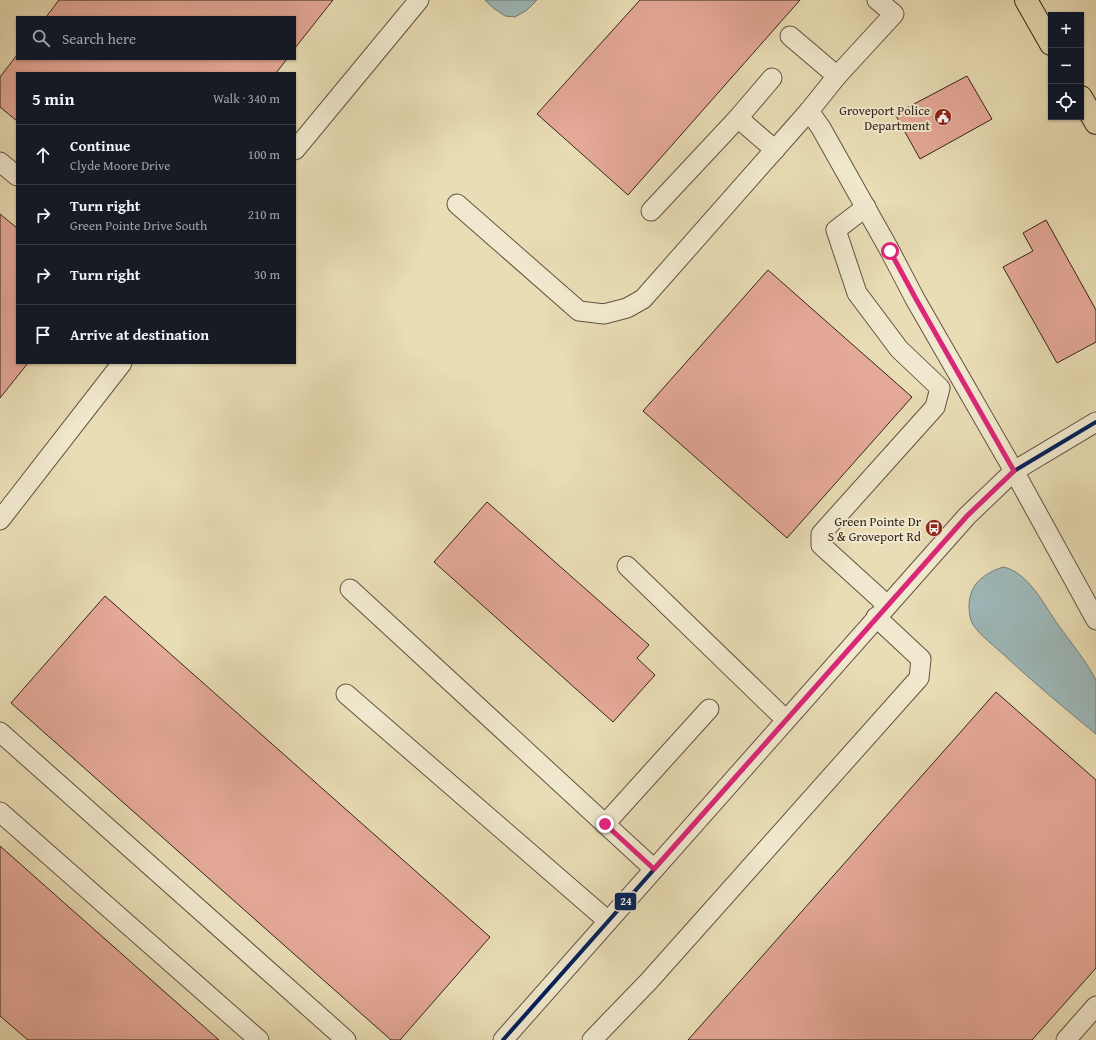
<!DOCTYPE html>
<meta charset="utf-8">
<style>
:root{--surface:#171b24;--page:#20242c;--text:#f1f3f6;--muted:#9ea1a6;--line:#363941}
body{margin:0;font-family:"Gentium Book Plus",serif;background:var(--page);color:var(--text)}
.controls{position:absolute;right:12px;top:12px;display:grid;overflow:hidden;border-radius:0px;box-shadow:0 1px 3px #0004}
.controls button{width:36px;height:36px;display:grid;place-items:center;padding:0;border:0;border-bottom:1px solid var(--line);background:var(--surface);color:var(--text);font:20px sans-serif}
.stop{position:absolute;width:12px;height:12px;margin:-9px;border:3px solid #db2777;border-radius:50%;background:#fff}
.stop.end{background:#db2777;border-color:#fff;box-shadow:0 1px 4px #0008}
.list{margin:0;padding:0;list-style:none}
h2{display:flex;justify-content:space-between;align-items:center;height:52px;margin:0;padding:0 16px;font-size:17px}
h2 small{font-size:13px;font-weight:400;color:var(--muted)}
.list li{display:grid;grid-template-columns:26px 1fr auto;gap:12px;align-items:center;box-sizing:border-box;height:60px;padding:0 16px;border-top:1px solid var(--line)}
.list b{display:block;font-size:15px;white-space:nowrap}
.list p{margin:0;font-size:13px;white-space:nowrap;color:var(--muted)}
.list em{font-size:13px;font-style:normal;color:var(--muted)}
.icon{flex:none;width:22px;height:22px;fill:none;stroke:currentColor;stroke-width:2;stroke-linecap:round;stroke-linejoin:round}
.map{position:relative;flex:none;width:1096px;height:1040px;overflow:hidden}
.search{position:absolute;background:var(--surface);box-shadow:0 1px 3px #0004;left:16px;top:16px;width:280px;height:44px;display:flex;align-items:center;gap:10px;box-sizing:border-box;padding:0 14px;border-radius:0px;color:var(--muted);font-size:15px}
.panel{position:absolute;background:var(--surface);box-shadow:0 1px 3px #0004;left:16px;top:72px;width:280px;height:292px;border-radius:0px}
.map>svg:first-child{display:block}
.water{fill:#9db8b9;stroke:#737d7a}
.building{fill:#e5a998;stroke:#33251c}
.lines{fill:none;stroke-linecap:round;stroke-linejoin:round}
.minor-casing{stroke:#605342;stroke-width:21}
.major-casing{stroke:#33251c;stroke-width:24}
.minor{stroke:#f1e9cf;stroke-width:19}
.major{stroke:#e9ddb5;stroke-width:22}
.bus-1-casing{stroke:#f1e9cf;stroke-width:7}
.bus-1{stroke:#00205b;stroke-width:4}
.route{stroke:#db2777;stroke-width:5}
.labels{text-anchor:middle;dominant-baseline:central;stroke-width:4;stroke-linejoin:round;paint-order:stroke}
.poi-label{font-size:13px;fill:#33251c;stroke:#f1e9cf;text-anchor:end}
.line-badge{stroke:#f1e9cf;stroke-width:1.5}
.badge-label{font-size:11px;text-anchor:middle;font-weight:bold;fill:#fff}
</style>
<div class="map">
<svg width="1096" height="1040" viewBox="0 0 1096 1040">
<rect width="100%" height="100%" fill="#e9ddb5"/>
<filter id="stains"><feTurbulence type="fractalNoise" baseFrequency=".005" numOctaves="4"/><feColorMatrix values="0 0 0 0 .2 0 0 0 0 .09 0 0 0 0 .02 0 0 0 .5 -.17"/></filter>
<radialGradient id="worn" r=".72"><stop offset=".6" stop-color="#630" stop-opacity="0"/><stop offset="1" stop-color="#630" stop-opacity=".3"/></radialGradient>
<g class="water">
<polygon points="485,0 537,0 527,10 515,17 505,16 492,7"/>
<path d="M1003 567C1029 572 1045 607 1059 626 1072 644 1086 661 1096 680V734C1064 708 1033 682 1003 654 994 646 980 635 974 626 970 621 969 612 969 605 970 584 983 574 1003 567Z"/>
</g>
<g class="building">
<polygon points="59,0 333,0 295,48 295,17 46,17"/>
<polygon points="640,0 800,0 628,195 537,114"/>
<polygon points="17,55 17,59 287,59 276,73 17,73 17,121 0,107 0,77"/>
<polygon points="967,76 992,119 920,159 895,114"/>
<polygon points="0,214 17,228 17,363 28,363 0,398"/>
<polygon points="1046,220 1096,310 1096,342 1057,363 1003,267 1033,251 1023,233"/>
<polygon points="768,270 912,397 787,538 643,411"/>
<polygon points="487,502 649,645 637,658 655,675 613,722 434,562"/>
<polygon points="105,596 490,937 400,1040 391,1040 11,703"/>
<polygon points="996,692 1096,780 1096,968 1032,1040 688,1040"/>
<polygon points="0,846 219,1040 28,1040 0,1016"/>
</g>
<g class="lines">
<defs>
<g id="minor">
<polyline points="877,0 894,14 837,76 809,111 821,128 890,251 915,299 1014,471 1096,620"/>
<polyline points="790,36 837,76"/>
<polyline points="772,78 738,118 775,150"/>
<polyline points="295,150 419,0"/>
<polyline points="0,162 17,176"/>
<polyline points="457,204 579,311 604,314 627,308 643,299 809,111"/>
<polyline points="866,207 836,230 857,293 899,349 940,388 935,407 821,534 821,545 887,605"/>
<polyline points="651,211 738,118"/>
<polyline points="0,520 122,363"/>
<polyline points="627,566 786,720"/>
<polyline points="350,589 654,869"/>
<polyline points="346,694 608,921"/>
<polyline points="0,732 346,1040"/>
<polyline points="0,812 259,1040"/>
<polyline points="605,824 709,709"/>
<polyline points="503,1040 967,516 1014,471 1096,422"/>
<polyline points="592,1040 649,981 919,678 921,659 876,617"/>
<polyline points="1066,1040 1096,1006"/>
</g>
<g id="major">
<polyline points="1026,0 1051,44"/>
<polyline points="1081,97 1096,123"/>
</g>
</defs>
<use href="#minor" class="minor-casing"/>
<use href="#major" class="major-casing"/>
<use href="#minor" class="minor"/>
<use href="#major" class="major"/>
<defs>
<polyline id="bus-1" points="503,1040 967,516 1014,471 1096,422"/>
</defs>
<use href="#bus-1" class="bus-1-casing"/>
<use href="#bus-1" class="bus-1"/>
</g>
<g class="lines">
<polyline class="route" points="605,824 654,869 967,516 1014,471 916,299 890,251"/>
</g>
<defs>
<symbol id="civic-disc" viewBox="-11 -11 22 22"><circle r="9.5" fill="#8f2418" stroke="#f1e9cf"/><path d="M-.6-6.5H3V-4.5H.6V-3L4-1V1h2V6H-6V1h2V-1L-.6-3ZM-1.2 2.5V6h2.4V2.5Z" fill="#fff"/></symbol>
<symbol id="bus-disc" viewBox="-11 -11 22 22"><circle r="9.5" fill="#8f2418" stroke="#f1e9cf"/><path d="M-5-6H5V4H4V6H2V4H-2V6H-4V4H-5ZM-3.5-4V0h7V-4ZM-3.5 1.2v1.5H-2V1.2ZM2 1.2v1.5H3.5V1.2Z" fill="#fff"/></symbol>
</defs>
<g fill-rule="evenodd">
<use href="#civic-disc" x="933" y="107" width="20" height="20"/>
<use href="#bus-disc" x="924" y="518" width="20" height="20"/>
</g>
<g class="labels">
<g class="poi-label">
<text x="930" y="110">Groveport Police<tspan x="930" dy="15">Department</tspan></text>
<text x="921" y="521">Green Pointe Dr<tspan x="921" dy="15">S &amp; Groveport Rd</tspan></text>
</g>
</g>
<rect class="line-badge" x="614" y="892" width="23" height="19" rx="4" fill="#00205b"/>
<g class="badge-label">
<text x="626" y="905">24</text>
</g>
<rect width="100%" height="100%" filter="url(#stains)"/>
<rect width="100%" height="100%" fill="url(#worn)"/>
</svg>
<div class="controls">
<button>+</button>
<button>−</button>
<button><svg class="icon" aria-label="locate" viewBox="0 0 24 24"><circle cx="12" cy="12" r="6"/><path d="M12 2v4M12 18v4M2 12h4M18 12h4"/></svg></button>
</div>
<div class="stop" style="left:890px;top:251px"></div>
<div class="stop end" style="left:605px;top:824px"></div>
<div class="search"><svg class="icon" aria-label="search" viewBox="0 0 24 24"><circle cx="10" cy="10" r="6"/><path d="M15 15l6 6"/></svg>Search here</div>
<section class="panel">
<h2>5 min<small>Walk · 340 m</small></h2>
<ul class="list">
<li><svg class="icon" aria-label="ahead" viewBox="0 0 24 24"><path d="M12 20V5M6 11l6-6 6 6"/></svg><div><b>Continue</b><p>Clyde Moore Drive</p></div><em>100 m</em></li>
<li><svg class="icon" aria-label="right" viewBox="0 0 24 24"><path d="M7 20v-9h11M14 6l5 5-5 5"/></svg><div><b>Turn right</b><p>Green Pointe Drive South</p></div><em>210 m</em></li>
<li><svg class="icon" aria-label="right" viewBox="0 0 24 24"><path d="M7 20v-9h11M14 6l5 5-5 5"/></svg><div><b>Turn right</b></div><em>30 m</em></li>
<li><svg class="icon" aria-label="arrive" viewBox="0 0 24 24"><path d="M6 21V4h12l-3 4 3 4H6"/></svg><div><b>Arrive at destination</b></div></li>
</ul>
</section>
</div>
